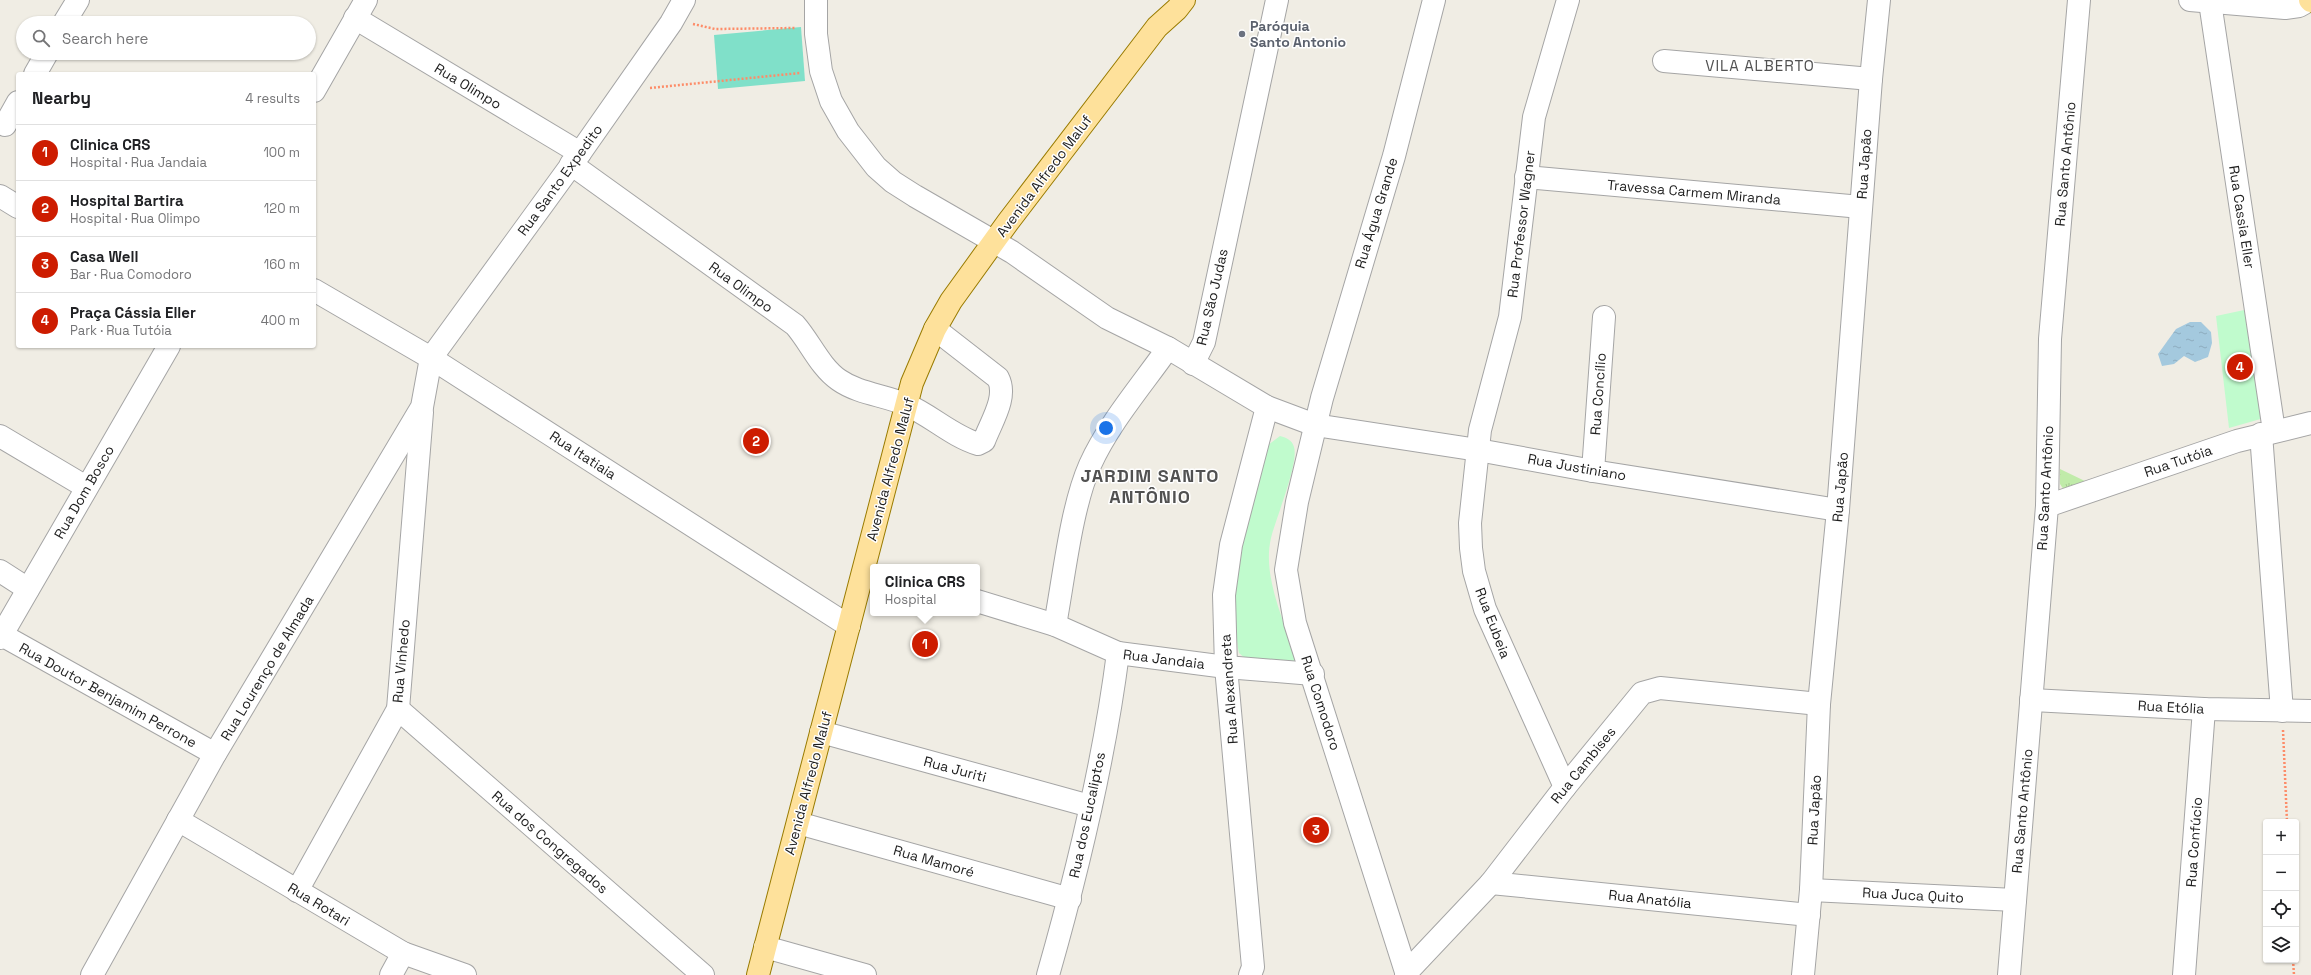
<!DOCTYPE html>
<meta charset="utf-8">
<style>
:root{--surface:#fff;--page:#f6f6f6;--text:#202124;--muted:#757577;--line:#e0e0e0;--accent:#cd1c00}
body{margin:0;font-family:"Space Grotesk",sans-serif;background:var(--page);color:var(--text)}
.controls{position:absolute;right:12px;bottom:12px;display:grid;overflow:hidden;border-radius:4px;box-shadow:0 1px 3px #0004}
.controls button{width:36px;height:36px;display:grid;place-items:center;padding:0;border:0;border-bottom:1px solid var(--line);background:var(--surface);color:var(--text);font:20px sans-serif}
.you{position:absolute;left:1106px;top:428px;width:14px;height:14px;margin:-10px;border:3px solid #fff;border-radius:50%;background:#1a73e8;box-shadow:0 0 0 6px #1a73e833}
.badge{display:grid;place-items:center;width:26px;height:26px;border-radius:50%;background:var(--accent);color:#fff;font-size:13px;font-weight:700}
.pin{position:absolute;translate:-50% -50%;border:2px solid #fff;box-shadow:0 1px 4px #0006}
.popup{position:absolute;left:870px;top:564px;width:110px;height:52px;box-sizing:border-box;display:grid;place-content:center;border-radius:4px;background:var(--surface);filter:drop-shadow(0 1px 3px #0005);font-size:13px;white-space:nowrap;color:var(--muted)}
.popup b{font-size:15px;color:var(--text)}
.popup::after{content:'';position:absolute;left:50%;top:100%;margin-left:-8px;border:8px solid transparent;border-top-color:var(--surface)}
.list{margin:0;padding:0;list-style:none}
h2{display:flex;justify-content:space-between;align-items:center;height:52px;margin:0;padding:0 16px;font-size:17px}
h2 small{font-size:13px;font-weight:400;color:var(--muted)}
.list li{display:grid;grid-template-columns:26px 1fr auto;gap:12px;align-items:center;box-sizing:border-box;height:56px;padding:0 16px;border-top:1px solid var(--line)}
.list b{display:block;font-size:15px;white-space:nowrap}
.list p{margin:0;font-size:13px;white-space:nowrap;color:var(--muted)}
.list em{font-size:13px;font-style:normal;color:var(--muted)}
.icon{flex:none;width:22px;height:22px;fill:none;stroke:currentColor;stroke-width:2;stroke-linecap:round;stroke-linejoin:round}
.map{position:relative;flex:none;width:2311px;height:975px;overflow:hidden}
.search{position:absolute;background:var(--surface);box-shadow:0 1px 3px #0004;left:16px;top:16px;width:300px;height:44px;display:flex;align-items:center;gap:10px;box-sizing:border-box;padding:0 14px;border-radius:22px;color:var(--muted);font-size:15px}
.panel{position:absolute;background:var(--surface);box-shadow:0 1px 3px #0004;left:16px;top:72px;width:300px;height:276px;border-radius:4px}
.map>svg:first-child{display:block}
.grass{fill:url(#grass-tufts)}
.park{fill:#c0fbcd}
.pitch{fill:#80e0c9}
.water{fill:url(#water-ripples)}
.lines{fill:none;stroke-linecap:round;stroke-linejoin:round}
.minor-casing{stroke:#a5a5a5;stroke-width:24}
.major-casing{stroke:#997b00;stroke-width:24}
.path{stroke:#fd8c68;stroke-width:2.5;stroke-dasharray:2 2;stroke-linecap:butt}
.minor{stroke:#fff;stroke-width:22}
.major{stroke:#fee19b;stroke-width:22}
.worship-dot{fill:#6b7280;stroke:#fff;stroke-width:1.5}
.labels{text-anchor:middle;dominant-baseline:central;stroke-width:3;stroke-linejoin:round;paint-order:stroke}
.worship-label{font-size:14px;font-weight:bold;fill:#5b616d;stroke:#fff;text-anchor:start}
.street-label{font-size:14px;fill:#1e1e1e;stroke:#fff}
.neighbourhood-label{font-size:15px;letter-spacing:1px;fill:#515151;stroke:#fff}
.district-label{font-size:18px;font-weight:bold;letter-spacing:1px;fill:#515151;stroke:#fff}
</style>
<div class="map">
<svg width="2311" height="975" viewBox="0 0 2311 975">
<defs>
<pattern id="grass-tufts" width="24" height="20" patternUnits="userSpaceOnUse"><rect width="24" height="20" fill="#c0eba9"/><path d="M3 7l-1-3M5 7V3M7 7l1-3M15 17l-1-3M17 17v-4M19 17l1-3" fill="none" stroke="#a5c991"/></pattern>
<pattern id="water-ripples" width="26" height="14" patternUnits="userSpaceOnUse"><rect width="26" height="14" fill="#a4c9de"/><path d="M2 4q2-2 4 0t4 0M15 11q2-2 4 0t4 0" fill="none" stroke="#8dacbe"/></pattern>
</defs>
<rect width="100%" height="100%" fill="#f0ede4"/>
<polygon class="grass" points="2060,469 2087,482 2064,490 2060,484"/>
<g class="park">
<polygon points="2249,309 2264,418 2229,428 2216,316"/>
<path d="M1280 436C1287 438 1292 440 1294 447 1299 463 1276 518 1271 538 1262 576 1284 620 1295 656L1294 662 1248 661 1239 653 1238 648C1227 578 1250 512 1268 445Z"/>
</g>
<polygon class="pitch" points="801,27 805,81 718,89 714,35"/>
<polygon class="water" points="2190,322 2201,322 2211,332 2212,343 2208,357 2195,362 2184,356 2174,364 2162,366 2158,354 2176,329"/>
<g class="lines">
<defs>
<g id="minor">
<polyline points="816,0 816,34 821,71 831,101 848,131 876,167 893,182 915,196 1012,252 1107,318 1168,348 1267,407 1315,425 1478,450 1593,471 1838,510"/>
<polyline points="2190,0 2285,8 2299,6 2310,0"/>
<polyline points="2210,2 2274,431"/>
<polyline points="355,18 580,153"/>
<polyline points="64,23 78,0"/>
<polyline points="1664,61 1871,79"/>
<polyline points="35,74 47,53"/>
<polyline points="314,91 366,0"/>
<polyline points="5,125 18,102"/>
<path d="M571 164 795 325C810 342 820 367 839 380 859 394 885 395 907 405 932 416 952 436 978 444L984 441C991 422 1008 397 998 378L935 329"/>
<polyline points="1526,177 1861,207"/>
<polyline points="0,196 18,207"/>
<polyline points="314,290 431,358 849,626"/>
<polyline points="1193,364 1204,342 1277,0"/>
<polyline points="2261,434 2282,711"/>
<polyline points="0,436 86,487"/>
<polyline points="1593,471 1604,317"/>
<polyline points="2047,506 2237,441 2311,423"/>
<polyline points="0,571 28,589"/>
<polyline points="977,601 1055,625 1118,653 1226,667 1313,674"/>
<path d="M1055 625C1064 577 1071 508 1090 465 1109 423 1142 385 1168 348"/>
<polyline points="2,635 215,754"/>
<polyline points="0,638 169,346"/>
<polyline points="2031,700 2204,709 2311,711"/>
<polyline points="398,709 703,975"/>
<polyline points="821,732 1090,806"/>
<polyline points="1565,787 1485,609 1474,571 1471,548 1470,523 1480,430 1510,317 1534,117 1568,0"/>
<polyline points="178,820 403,953 465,975"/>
<polyline points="798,823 1070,899"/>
<polyline points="1491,883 1809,915"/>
<polyline points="1811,890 2015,900"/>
<polyline points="297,891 398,709 422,412"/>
<polyline points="765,947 865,975"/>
<polyline points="1406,973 1491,883 1565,787 1642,693 1660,688 1819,704"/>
<polyline points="92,975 215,754 422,407 431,358 580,153 671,23 684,0"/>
<polyline points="391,975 403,953"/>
<path d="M1048 975C1078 870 1104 762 1118 653"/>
<polyline points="1250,975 1253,967 1226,667 1224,595 1231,545 1267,407"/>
<polyline points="1407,975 1295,623 1286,570 1297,502 1322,398 1394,156 1434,0"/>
<polyline points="1803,975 1811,890 1819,704 1838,510 1871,79 1879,0"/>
<polyline points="2009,975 2047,506 2050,339 2079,0"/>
<polyline points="2184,975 2204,709"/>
</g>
<g id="major">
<polyline points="2310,0 2311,1"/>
<polyline points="758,975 912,383 935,329 951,301 1008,222 1157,27 1177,9 1184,0"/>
</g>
</defs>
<use href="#minor" class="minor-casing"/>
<use href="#major" class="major-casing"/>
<g class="path">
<polyline points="693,24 715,29 796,28"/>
<polyline points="650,88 800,73"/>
<polyline points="2283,730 2287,822"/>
<polyline points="2293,960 2294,975"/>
</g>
<use href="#minor" class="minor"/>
<use href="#major" class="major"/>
</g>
<circle class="worship-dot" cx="1242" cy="34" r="4"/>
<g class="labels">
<g class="worship-label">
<text x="1250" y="26">Paróquia<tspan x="1250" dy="16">Santo Antonio</tspan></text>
</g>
<g class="street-label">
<text transform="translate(468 86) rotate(31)">Rua Olimpo</text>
<text transform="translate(1864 164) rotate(-86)">Rua Japão</text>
<text transform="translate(2065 164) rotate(-85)">Rua Santo Antônio</text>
<text transform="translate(1044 176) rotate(-53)">Avenida Alfredo Maluf</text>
<text transform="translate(560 180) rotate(-54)">Rua Santo Expedito</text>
<text transform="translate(1694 192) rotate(5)">Travessa Carmem Miranda</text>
<text transform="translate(1376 213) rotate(-73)">Rua Água Grande</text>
<text transform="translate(2242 217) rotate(81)">Rua Cassia Eller</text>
<text transform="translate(1521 224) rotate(-83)">Rua Professor Wagner</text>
<text transform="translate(741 287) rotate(36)">Rua Olimpo</text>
<text transform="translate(1212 297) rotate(-77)">Rua São Judas</text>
<text transform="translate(1598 394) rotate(-86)">Rua Concílio</text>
<text transform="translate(583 455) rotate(33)">Rua Itatiaia</text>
<text transform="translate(2178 461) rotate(-19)">Rua Tutóia</text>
<text transform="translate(1577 467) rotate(10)">Rua Justiniano</text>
<text transform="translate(890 469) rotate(-75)">Avenida Alfredo Maluf</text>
<text transform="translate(1840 487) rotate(-85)">Rua Japão</text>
<text transform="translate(2045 488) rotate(-87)">Rua Santo Antônio</text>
<text transform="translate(84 492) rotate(-60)">Rua Dom Bosco</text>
<text transform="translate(1493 623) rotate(69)">Rua Eubeia</text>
<text transform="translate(1164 659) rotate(7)">Rua Jandaia</text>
<text transform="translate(401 661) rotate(-85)">Rua Vinhedo</text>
<text transform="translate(267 668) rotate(-59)">Rua Lourenço de Almada</text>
<text transform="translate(1229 689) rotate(-94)">Rua Alexandreta</text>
<text transform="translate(108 695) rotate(29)">Rua Doutor Benjamim Perrone</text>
<text transform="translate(1321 703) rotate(72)">Rua Comodoro</text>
<text transform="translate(2171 707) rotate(3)">Rua Etólia</text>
<text transform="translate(1583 765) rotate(-51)">Rua Cambises</text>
<text transform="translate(955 769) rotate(15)">Rua Juriti</text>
<text transform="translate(808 783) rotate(-75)">Avenida Alfredo Maluf</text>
<text transform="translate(1814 810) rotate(-87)">Rua Japão</text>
<text transform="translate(2022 811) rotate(-85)">Rua Santo Antônio</text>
<text transform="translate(1087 815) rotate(-78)">Rua dos Eucaliptos</text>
<text transform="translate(550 842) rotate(41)">Rua dos Congregados</text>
<text transform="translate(2194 842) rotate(-86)">Rua Confúcio</text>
<text transform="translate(934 861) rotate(16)">Rua Mamoré</text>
<text transform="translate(1913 895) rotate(3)">Rua Juca Quito</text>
<text transform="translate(1650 899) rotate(6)">Rua Anatólia</text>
<text transform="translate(319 904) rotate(31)">Rua Rotari</text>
</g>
<g class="neighbourhood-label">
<text x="1760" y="65">VILA ALBERTO</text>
</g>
<g class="district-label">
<text x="1150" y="475">JARDIM SANTO<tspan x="1150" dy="21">ANTÔNIO</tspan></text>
</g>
</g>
</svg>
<div class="controls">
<button>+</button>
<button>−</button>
<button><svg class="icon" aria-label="locate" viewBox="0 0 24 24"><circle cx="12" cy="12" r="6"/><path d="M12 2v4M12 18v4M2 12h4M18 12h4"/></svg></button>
<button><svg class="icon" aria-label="layers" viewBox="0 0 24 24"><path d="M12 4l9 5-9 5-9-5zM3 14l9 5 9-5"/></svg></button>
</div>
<div class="you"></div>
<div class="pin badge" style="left:925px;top:644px">1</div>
<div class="popup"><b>Clinica CRS</b>Hospital</div>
<div class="pin badge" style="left:756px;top:441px">2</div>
<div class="pin badge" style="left:1316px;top:830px">3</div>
<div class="pin badge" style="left:2240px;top:367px">4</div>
<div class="search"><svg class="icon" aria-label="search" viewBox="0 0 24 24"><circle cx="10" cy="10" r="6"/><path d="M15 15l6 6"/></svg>Search here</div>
<section class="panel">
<h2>Nearby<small>4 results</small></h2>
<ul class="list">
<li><span class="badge">1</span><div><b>Clinica CRS</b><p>Hospital · Rua Jandaia</p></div><em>100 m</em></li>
<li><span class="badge">2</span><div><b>Hospital Bartira</b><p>Hospital · Rua Olimpo</p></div><em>120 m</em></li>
<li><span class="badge">3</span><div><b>Casa Well</b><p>Bar · Rua Comodoro</p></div><em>160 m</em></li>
<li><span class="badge">4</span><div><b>Praça Cássia Eller</b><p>Park · Rua Tutóia</p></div><em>400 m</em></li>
</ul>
</section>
</div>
